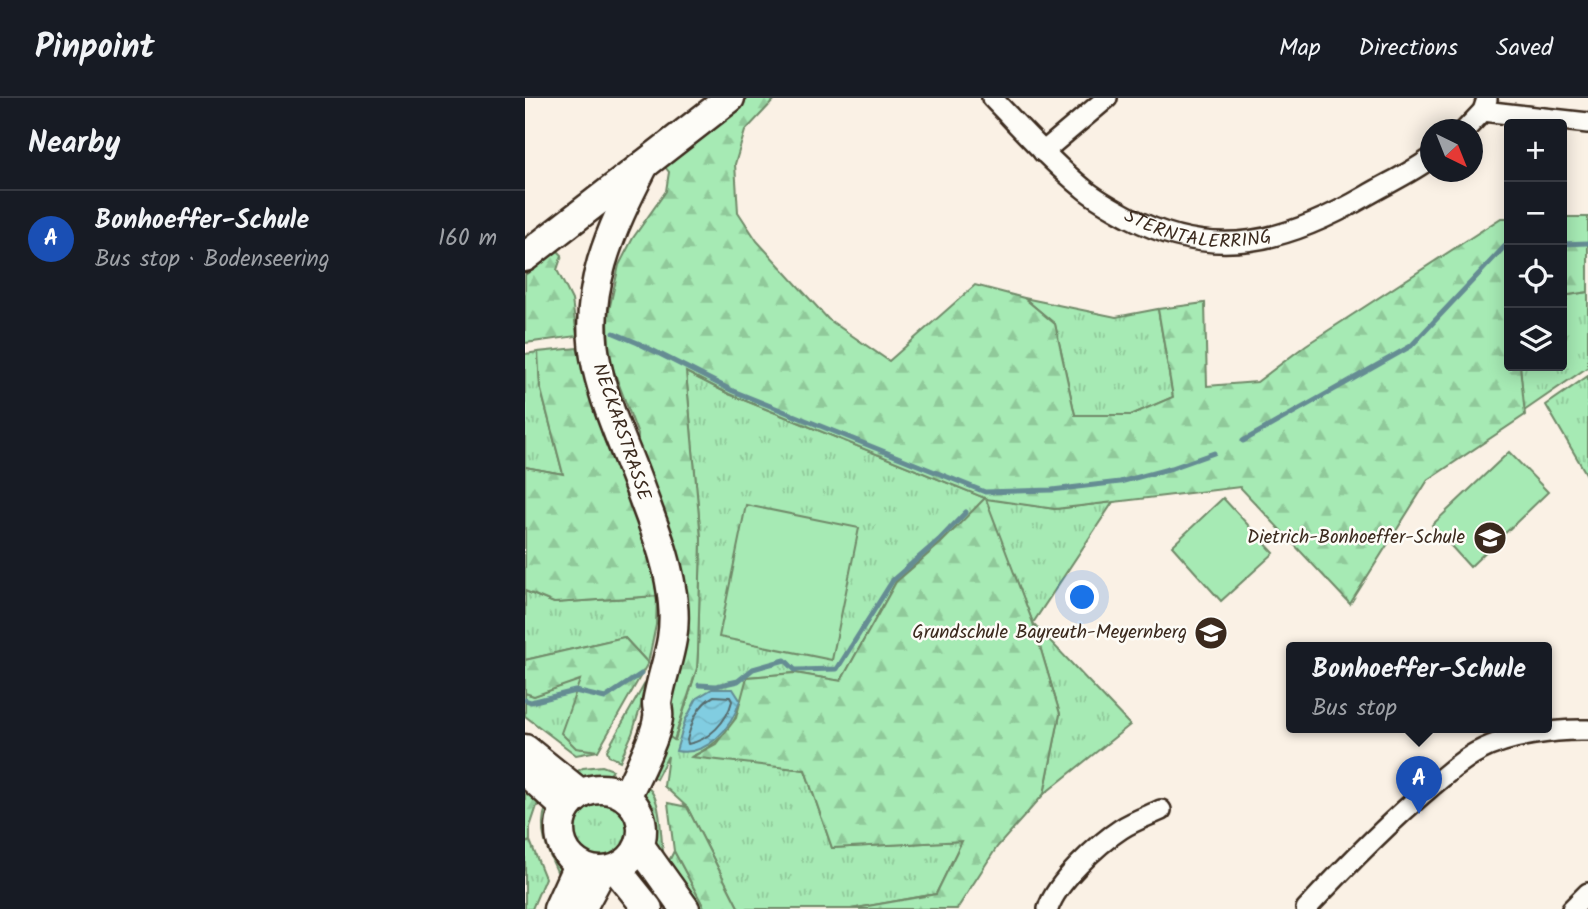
<!DOCTYPE html>
<meta charset="utf-8">
<style>
:root{--surface:#171b24;--page:#242831;--text:#f1f3f6;--muted:#9ea1a6;--line:#363941;--accent:#9f9995}
body{margin:0;font-family:Kalam,sans-serif;background:var(--page);color:var(--text)}
.controls{position:absolute;right:21px;top:21px;display:grid;overflow:hidden;border-radius:7px;box-shadow:0 4px 18px #0003}
.controls button{width:63px;height:63px;display:grid;place-items:center;padding:0;border:0;border-bottom:2px solid var(--line);background:var(--surface);color:var(--text);font:35px sans-serif}
.compass{position:absolute;left:895px;top:21px;width:63px;height:63px;border-radius:50%;background:var(--surface);box-shadow:0 4px 18px #0003;rotate:137deg}
.you{position:absolute;left:558px;top:500px;width:24px;height:24px;margin:-18px;border:5px solid #fff;border-radius:50%;background:#1a73e8;box-shadow:0 0 0 10px #1a73e833}
.badge{display:grid;place-items:center;width:46px;height:46px;border-radius:50%;background:var(--accent);color:#fff;font-size:23px;font-weight:700}
.pin{position:absolute;translate:-50% -58px;filter:drop-shadow(0 2px 4px #0008)}
.pin::after{content:'';position:absolute;top:37px;width:24px;height:21px;background:inherit;clip-path:polygon(0 0,100% 0,50% 100%)}
.popup{position:absolute;left:761px;top:544px;width:266px;height:91px;box-sizing:border-box;display:grid;place-content:center;border-radius:7px;background:var(--surface);filter:drop-shadow(0 2px 5px #0005);font-size:23px;white-space:nowrap;color:var(--muted)}
.popup b{font-size:26px;color:var(--text)}
.popup::after{content:'';position:absolute;left:50%;top:100%;margin-left:-14px;border:14px solid transparent;border-top-color:var(--surface)}
.list{margin:0;padding:0;list-style:none}
h2{display:flex;justify-content:space-between;align-items:center;height:91px;margin:0;padding:0 28px;font-size:30px}
h2 small{font-size:23px;font-weight:400;color:var(--muted)}
.list li{display:grid;grid-template-columns:46px 1fr auto;gap:21px;align-items:center;box-sizing:border-box;height:98px;padding:0 28px;border-top:2px solid var(--line)}
.list b{display:block;font-size:26px;white-space:nowrap}
.list p{margin:0;font-size:23px;white-space:nowrap;color:var(--muted)}
.list em{font-size:23px;font-style:normal;color:var(--muted)}
.icon{flex:none;width:38px;height:38px;fill:none;stroke:currentColor;stroke-width:2;stroke-linecap:round;stroke-linejoin:round}
.map{position:relative;flex:none;width:1063px;height:811px;overflow:hidden}
header{display:flex;align-items:center;gap:42px;box-sizing:border-box;height:98px;padding:0 35px;background:var(--surface);border-bottom:2px solid var(--line)}
header strong{font-size:33px}
nav{display:flex;gap:38px;margin-inline-start:auto;font-size:24px}
main{display:flex}
aside{flex:1;background:var(--surface)}
.map>svg:first-child{display:block}
.grass{fill:url(#grass-tufts);stroke:#708a69;stroke-width:2}
.forest{fill:url(#forest-firs);stroke:#708a69;stroke-width:2}
.garden{fill:#a6eab4;stroke:#708a69;stroke-width:2}
.water{fill:url(#water-waves);stroke:#658c93;stroke-width:2}
.lines{fill:none;stroke-linecap:round;stroke-linejoin:round}
.shore{stroke:#576b6c;stroke-width:2}
.stream{stroke:#658c93;stroke-width:5}
.street-casing{stroke:#3b2a1e;stroke-width:24}
.secondary-casing{stroke:#3b2a1e;stroke-width:33}
.street{stroke:#fdfcf7;stroke-width:19}
.secondary{stroke:#fdfcf7;stroke-width:28}
.labels{text-anchor:middle;dominant-baseline:central;stroke-width:5;stroke-linejoin:round;paint-order:stroke}
.street-label{font-size:19px;fill:#3b2a1e;stroke:#fdfcf7}
.poi-label{font-size:19px;fill:#3b2a1e;stroke:#fdfcf7;text-anchor:end}
</style>
<header>
<strong>Pinpoint</strong>
<nav><a>Map</a><a>Directions</a><a>Saved</a></nav>
</header>
<main>
<aside>
<h2>Nearby<small></small></h2>
<ul class="list">
<li><span class="badge" style="background:#1a4fb4">A</span><div><b>Bonhoeffer-Schule</b><p>Bus stop · Bodenseering</p></div><em>160 m</em></li>
</ul>
</aside>
<div class="map">
<svg width="1063" height="811" viewBox="0 0 1063 811">
<defs>
<pattern id="grass-tufts" width="24" height="20" patternUnits="userSpaceOnUse" patternTransform="scale(1.75)"><rect width="24" height="20" fill="#a6eab4"/><path d="M3 7l-1-3M5 7V3M7 7l1-3M15 17l-1-3M17 17v-4M19 17l1-3" fill="none" stroke="#90c99a"/></pattern>
<pattern id="forest-firs" width="22" height="20" patternUnits="userSpaceOnUse" patternTransform="scale(1.75)"><rect width="22" height="20" fill="#a6eab4"/><path d="M5 1l3.5 6h-7zM16 11l3.5 6h-7z" fill="#90c99a"/></pattern>
<pattern id="water-waves" width="16" height="10" patternUnits="userSpaceOnUse" patternTransform="scale(1.75)"><rect width="16" height="10" fill="#81cde1"/><path d="M0 5q4-4 8 0t8 0" fill="none" stroke="#70b0c1"/></pattern>
</defs>
<rect width="100%" height="100%" fill="#faf1e5"/>
<filter id="ink" filterUnits="userSpaceOnUse"><feTurbulence type="fractalNoise" baseFrequency=".0143" numOctaves="2"/><feDisplacementMap in="SourceGraphic" scale="14" xChannelSelector="R" yChannelSelector="G"/><feConvolveMatrix kernelMatrix="1 2 1 2 8 2 1 2 1" color-interpolation-filters="sRGB"/></filter>
<g filter="url(#ink)">
<g class="grass">
<polygon points="1063,194 1063,269 999,313 995,268 1037,268 1037,198"/>
<polygon points="499,200 591,219 633,211 648,299 606,317 550,317 530,226"/>
<polygon points="13,254 15,288 38,376 0,369 0,256"/>
<path d="M161 274 204 296 460 400 530 411 588 404 508 525 605 627 519 696 535 616 508 525 460 401 416 445 371 484 316 583 270 575 223 579C214 620 206 639 168 658L280 672 307 750 437 743 411 796 326 811H214L162 709 139 688 143 658 131 681 120 674 136 633 150 642 172 570 173 554 176 441Z"/>
<polygon points="1063,278 1063,379 1021,307"/>
<polygon points="0,493 29,505 132,498 131,527 123,565 99,539 0,562"/>
<polygon points="127,573 107,636 95,663 84,658 82,652"/>
<polygon points="55,581 51,650 73,653 51,657 0,618 0,595 9,598"/>
<path d="M77 668 88 672C83 682 73 685 62 686L49 675 58 670Z"/>
<path d="M118 686C139 696 134 738 139 758L125 748V721L115 693Z"/>
<circle cx="76" cy="732" r="28"/>
<path d="M21 709 29 711V742L41 769 35 780C24 756 12 735 21 709Z"/>
<polygon points="5,743 20,780 7,811 0,811 0,745"/>
<polygon points="149,753 180,811 166,811 139,773"/>
</g>
<g class="forest">
<polygon points="221,0 251,0 220,33 210,66 213,114 232,143 303,221 364,263 450,187 499,200 530,226 550,317 606,317 648,299 633,211 680,205 682,288 732,284 781,247 976,120 984,120 984,268 995,268 1000,317 903,382 825,506 715,389 530,411 461,401 508,525 535,616 519,696 472,749 432,811 326,811 411,796 437,743 307,750 280,672 167,659 191,646 211,620 222,579 270,575 316,583 371,484 416,445 460,400 204,296 161,274 176,441 173,553 172,570 149,642 136,633 154,571 112,355 113,337 84,260 83,217 94,167 108,140 141,93 144,74 140,69"/>
<polygon points="1037,119 1063,119 1063,194 1037,198"/>
<polygon points="32,152 37,157 32,172 47,202 52,238 0,245 0,177"/>
<polygon points="52,250 79,342 112,417 126,461 132,498 29,505 0,493 0,369 38,376 15,288 13,254"/>
<polygon points="99,539 123,565 73,653 51,650 36,635 55,582 9,598 0,595 0,562"/>
<polygon points="0,681 16,696 5,729 5,743 0,745"/>
<polygon points="143,705 162,709 214,811 180,811 149,753"/>
</g>
<g class="garden">
<polygon points="984,354 1023,394 945,469 907,427"/>
<polygon points="698,400 749,455 696,503 647,448"/>
<polygon points="221,407 334,430 307,562 194,539"/>
</g>
<path class="water" d="M187 591H208L215 602C207 630 182 659 151 653L160 623 172 600Z"/>
<g class="lines">
<path class="shore" d="M189 598 205 599 207 603C202 624 184 642 163 646L162 642C167 624 172 607 189 598Z"/>
<g class="stream">
<polyline points="1037,146 1063,145"/>
<polyline points="89,235 113,245 208,293 460,394 527,392 595,384 647,370 689,355"/>
<polyline points="718,343 886,248 981,147 984,147"/>
<polyline points="174,587 191,588 213,583 228,571 260,562 270,572 312,571 368,482 414,442 441,414"/>
<polyline points="0,602 6,604 50,593 80,600 116,576"/>
</g>
<defs>
<g id="street">
<path id="s1" d="M467 0C497 31 525 63 558 90 572 102 588 110 604 119 689 164 762 144 841 98 863 85 886 75 906 60"/>
<polyline points="958,13 1063,25"/>
<polyline points="940,32 958,13 962,1"/>
<polyline points="518,54 582,0"/>
<path d="M523 811C531 785 573 746 596 731 608 723 623 718 636 712"/>
<path d="M781 811C821 768 862 726 907 688 922 676 936 662 954 653 982 638 1031 631 1063 632"/>
<polyline points="1047,811 1063,795"/>
</g>
<g id="secondary">
<polyline points="0,159 205,0"/>
<polyline points="0,651 56,696"/>
<polyline points="0,673 41,710"/>
<circle cx="76" cy="732" r="41"/>
<path d="M101 699C110 680 131 640 133 620 134 615 132 610 132 605 138 569 152 545 148 506 145 468 131 434 118 399 103 356 82 314 72 269 55 195 86 131 119 67"/>
<polyline points="115,748 160,811"/>
<polyline points="91,771 123,811"/>
<polyline points="33,811 53,767"/>
<polyline points="56,811 76,774"/>
</g>
</defs>
<use href="#street" class="street-casing"/>
<use href="#secondary" class="secondary-casing"/>
<use href="#street" class="street"/>
<use href="#secondary" class="secondary"/>
</g>
</g>
<defs>
<symbol id="school-disc" viewBox="-11 -11 22 22"><circle r="9.5" fill="#3b2a1e" stroke="#fdfcf7"/><path d="M0-5L7-2L0 1L-7-2ZM-4 1L0 2.5L4 1V4Q0 6-4 4Z" fill="#fff"/></symbol>
</defs>
<g fill-rule="evenodd">
<use href="#school-disc" x="946" y="421" width="38" height="38"/>
<use href="#school-disc" x="667" y="516" width="38" height="38"/>
</g>
<g class="labels">
<g class="street-label">
<text stroke="none"><textPath href="#s1" startOffset="254">STERNTALERRING</textPath></text>
<text transform="translate(96 334) rotate(71)">NECKARSTRASSE</text>
</g>
<g class="poi-label">
<text x="940" y="440">Dietrich-Bonhoeffer-Schule</text>
<text x="662" y="535">Grundschule Bayreuth-Meyernberg</text>
</g>
</g>
</svg>
<div class="controls">
<button>+</button>
<button>−</button>
<button><svg class="icon" aria-label="locate" viewBox="0 0 24 24"><circle cx="12" cy="12" r="6"/><path d="M12 2v4M12 18v4M2 12h4M18 12h4"/></svg></button>
<button><svg class="icon" aria-label="layers" viewBox="0 0 24 24"><path d="M12 4l9 5-9 5-9-5zM3 14l9 5 9-5"/></svg></button>
</div>
<svg class="compass" viewBox="-18 -18 36 36"><path d="M0-13l5 13h-10z" fill="#e53935"/><path d="M0 13l5-13h-10z" fill="#9ea1a6"/></svg>
<div class="you"></div>
<div class="pin badge" style="left:894px;top:716px;background:#1a4fb4">A</div>
<div class="popup"><b>Bonhoeffer-Schule</b>Bus stop</div>
</div>
</main>
